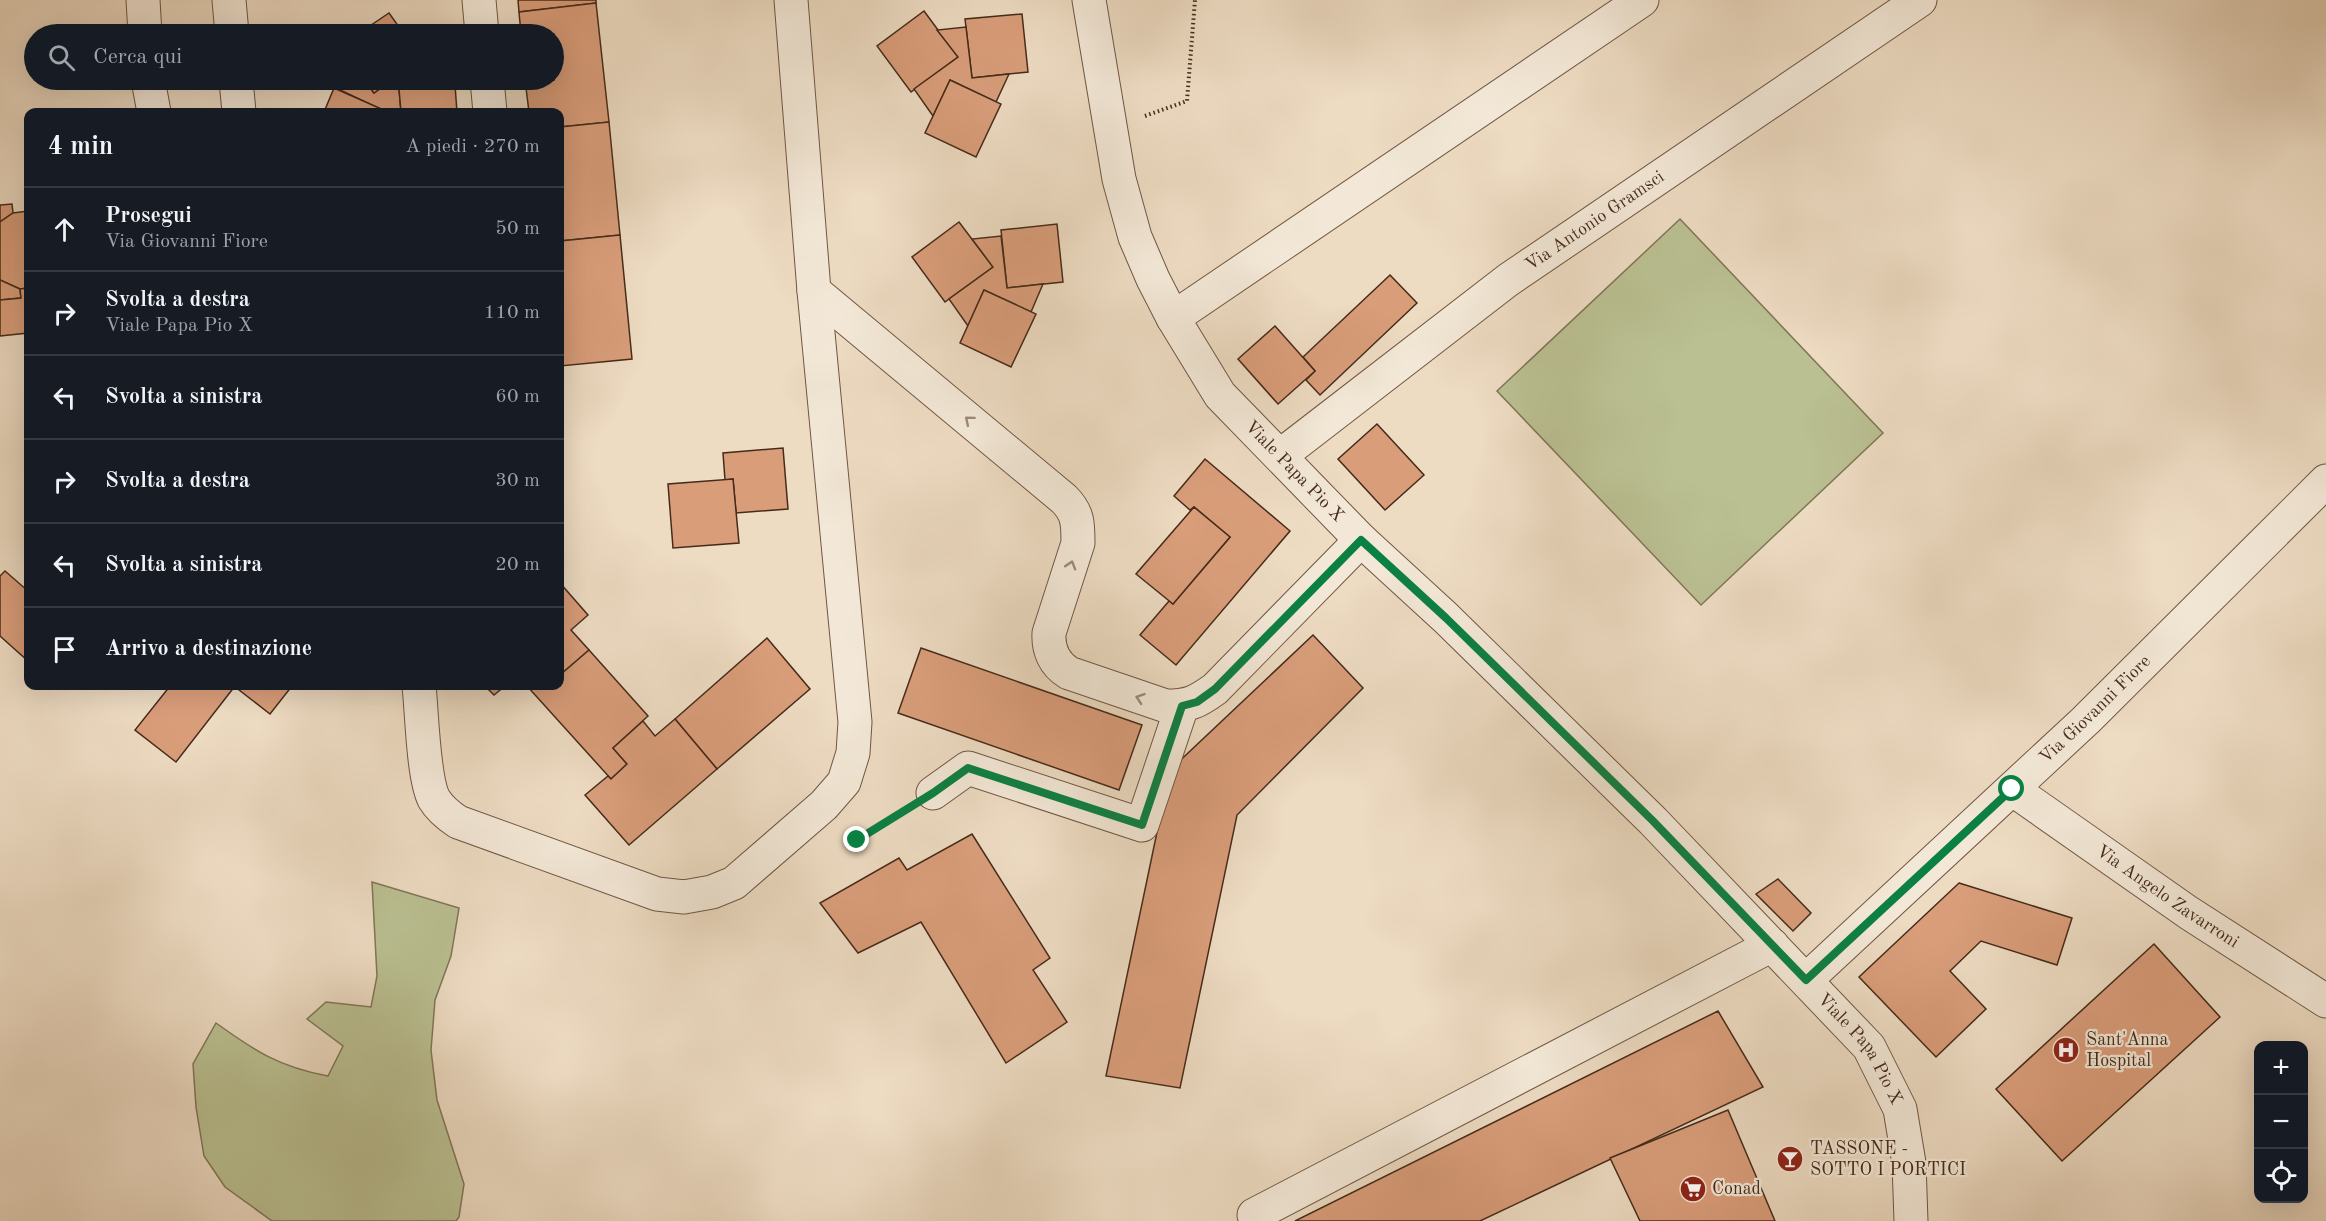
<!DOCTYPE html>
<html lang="it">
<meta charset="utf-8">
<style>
:root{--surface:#171b24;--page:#242831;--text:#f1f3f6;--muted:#9ea1a6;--line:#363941}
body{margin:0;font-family:"Old Standard TT",serif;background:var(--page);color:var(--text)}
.controls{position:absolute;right:18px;bottom:18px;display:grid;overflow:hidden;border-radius:12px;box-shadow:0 6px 24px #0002}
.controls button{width:54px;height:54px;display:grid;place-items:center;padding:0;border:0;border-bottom:2px solid var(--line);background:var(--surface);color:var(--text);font:30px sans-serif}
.stop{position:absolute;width:18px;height:18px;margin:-14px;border:4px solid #0b8043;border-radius:50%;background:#fff}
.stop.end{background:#0b8043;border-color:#fff;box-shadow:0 2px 6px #0008}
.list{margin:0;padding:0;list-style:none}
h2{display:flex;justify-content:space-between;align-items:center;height:78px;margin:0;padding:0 24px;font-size:26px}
h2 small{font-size:20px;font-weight:400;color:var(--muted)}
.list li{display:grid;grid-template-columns:39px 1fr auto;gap:18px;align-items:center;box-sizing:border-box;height:84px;padding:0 24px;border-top:2px solid var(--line)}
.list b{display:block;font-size:22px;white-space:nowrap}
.list p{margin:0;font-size:20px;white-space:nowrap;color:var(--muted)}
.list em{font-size:20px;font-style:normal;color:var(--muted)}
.icon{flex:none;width:33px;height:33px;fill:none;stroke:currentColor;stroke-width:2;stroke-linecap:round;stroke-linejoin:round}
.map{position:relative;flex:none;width:2326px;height:1221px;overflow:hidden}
.search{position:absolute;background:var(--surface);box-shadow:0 6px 24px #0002;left:24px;top:24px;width:540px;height:66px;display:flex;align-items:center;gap:15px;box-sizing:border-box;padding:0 21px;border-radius:33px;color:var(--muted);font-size:22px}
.panel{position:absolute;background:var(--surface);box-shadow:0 6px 24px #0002;left:24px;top:108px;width:540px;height:582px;border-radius:12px}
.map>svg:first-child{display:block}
.green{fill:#bac092;stroke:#807656;stroke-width:1.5}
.building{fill:#d99d7a;stroke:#462b1a;stroke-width:1.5}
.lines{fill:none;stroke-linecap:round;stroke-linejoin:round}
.minor-casing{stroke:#705744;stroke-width:35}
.path{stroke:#462b1a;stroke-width:4;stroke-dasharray:1.5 3;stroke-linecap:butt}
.minor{stroke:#f3e8d7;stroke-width:33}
.oneway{stroke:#9c8a78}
.route{stroke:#0b8043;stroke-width:8}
.labels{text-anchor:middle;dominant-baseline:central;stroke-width:4.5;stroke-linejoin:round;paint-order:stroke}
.street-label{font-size:18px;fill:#462b1a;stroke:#f3e8d7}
.poi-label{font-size:18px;fill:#462b1a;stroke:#f3e8d7;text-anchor:start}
</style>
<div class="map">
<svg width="2326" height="1221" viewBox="0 0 2326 1221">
<rect width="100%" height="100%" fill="#eddbc2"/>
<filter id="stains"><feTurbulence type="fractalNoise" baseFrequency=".00333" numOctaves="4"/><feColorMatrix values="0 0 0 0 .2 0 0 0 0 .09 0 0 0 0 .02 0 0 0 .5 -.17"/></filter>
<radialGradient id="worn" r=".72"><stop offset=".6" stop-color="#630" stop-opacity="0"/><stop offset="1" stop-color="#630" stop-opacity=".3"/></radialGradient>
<g class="green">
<polygon points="1680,219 1883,433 1701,605 1497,391"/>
<path d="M372 882 459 908 451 956 435 1000 431 1050 437 1100 464 1184 459 1217 456 1221H272L225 1187 204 1156 196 1107 193 1064 216 1023C255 1051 279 1067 328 1076L343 1046 307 1019 326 1002 371 1007 377 976Z"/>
</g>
<g class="building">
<polygon points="518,0 596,0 596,3 519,12"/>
<polygon points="596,3 609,122 560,127 560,112 529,112 525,80 554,80 554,34 521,34 519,12"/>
<polygon points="924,11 958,57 911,92 877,46"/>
<polygon points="389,13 404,34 358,34"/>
<polygon points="1022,14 1028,72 972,78 965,19"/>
<polygon points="966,27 972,78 1009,74 996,102 950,80 933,116 914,89 958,57 937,30"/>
<polygon points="345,80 364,80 374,93 392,80 428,80 433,87 399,89 401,112 386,112 340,90"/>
<polygon points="364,80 392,80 374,93"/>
<polygon points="950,80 1001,104 976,157 925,133"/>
<polygon points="455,85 457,112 401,112 399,89"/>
<polygon points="334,88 386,111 386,112 324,112"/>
<polygon points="609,122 620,235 560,241 560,127"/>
<polygon points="12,204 13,213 0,222 0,205"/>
<polygon points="28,211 28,288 20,289 0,280 0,222 13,213"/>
<polygon points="959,222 993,267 945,302 912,257"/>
<polygon points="1057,224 1063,282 1007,288 1001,230"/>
<polygon points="620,235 632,359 560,366 560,241"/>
<polygon points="1001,236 1007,288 1043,284 1031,312 984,290 968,326 949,299 993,267 972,239"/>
<polygon points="1390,275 1417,303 1320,395 1306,380 1315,371 1303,357"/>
<polygon points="0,280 20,289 21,298 0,300"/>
<polygon points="28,288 28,333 0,336 0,300 21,298 20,289"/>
<polygon points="984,290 1036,314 1011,367 960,343"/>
<polygon points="1275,326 1315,371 1278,404 1238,359"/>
<polygon points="1377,424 1424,475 1385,510 1338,459"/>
<polygon points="783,448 788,509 736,513 733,479 725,480 723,453"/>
<polygon points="1205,459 1290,531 1176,665 1140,635 1169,601 1173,604 1230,537 1194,507 1190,510 1174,496"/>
<polygon points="733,479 739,543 673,548 668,484"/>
<polygon points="1194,507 1230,537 1173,604 1136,574"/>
<polygon points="5,571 28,591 28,661 0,636 0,576"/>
<polygon points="560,583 588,615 571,630 589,650 560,675"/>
<polygon points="1313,635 1363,688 1237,815 1180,1088 1106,1076 1170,770"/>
<polygon points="767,638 810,689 717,769 675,719"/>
<polygon points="921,648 1142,725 1119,790 898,713"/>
<polygon points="589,650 648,716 613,748 627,764 611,779 527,686 560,686 560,675"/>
<polygon points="170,686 235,686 176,762 135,730"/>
<polygon points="234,686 292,686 270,714"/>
<polygon points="485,686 505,686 494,695"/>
<polygon points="675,719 717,769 629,845 585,795 608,776 611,779 627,764 613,748 643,721 655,736"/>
<polygon points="972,834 1050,958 1033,970 1067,1022 1006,1063 921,922 858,953 820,903 899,858 907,870"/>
<polygon points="1778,879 1811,913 1793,931 1756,894"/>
<polygon points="1959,883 2072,918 2057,965 1981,941 1950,971 1986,1009 1936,1057 1859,977"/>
<polygon points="2154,944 2220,1017 2062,1161 1996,1089"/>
<polygon points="1718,1011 1763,1087 1480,1221 1295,1221"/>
<polygon points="1728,1110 1775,1221 1640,1221 1610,1158"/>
</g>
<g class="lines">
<defs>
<g id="minor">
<polyline points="143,0 145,34"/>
<polyline points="229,0 232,34"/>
<polyline points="479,0 482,34"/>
<path id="s1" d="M1089 0 1119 179 1135 237 1153 279 1173 318 1220 395 1361 540 1446 618 1653 821 1869 1047 1900 1109 1909 1163 1911 1221"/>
<polyline points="148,80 154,112"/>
<polyline points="236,80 239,112"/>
<polyline points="487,80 490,112"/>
<path d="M814 291 1064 499C1078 513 1078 523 1078 543L1049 633C1048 650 1054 664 1069 673L1166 706C1189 706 1197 702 1215 689L1361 540"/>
<polyline points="1173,318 1642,0"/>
<path id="s2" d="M1280 456 1508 280 1920 0"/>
<path d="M419 686C422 712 423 778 434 799 440 809 449 816 458 822L657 894 684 897 712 892 734 883 824 805 844 782 853 753 855 722 814 291 791 0"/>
<path id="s3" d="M2012 789 2189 913 2326 1001"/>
<polyline points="933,793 968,768 1142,825 1182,706"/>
<path id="s4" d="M1806 980 2086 720 2326 481"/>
<polyline points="1254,1215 1772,945"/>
</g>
</defs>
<use href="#minor" class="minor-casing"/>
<g class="path">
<polyline points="1145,116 1187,101 1195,0"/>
<polyline points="849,831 857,840 901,813"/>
</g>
<use href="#minor" class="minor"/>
</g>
<defs><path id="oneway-chevron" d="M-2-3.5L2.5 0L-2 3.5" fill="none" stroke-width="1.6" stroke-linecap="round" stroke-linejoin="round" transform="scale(1.5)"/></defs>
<g class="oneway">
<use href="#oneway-chevron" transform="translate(969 420) rotate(-140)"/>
<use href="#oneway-chevron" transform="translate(1071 565) rotate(-73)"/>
<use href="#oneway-chevron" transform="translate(1140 698) rotate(-161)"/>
</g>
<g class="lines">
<polyline class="route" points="857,840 933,793 968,768 1142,825 1182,706 1197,702 1215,689 1361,540 1446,618 1653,821 1806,980 2012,789"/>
</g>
<defs>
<symbol id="hospital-disc" viewBox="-11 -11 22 22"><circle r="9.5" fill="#8f2418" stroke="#f3e8d7"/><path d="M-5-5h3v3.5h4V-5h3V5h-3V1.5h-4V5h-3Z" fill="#fff"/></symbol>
<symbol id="bar-disc" viewBox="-11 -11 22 22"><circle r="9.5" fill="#8f2418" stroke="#f3e8d7"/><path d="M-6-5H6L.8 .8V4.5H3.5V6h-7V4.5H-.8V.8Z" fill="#fff"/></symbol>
<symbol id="supermarket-disc" viewBox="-11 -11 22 22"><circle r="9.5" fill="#8f2418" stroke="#f3e8d7"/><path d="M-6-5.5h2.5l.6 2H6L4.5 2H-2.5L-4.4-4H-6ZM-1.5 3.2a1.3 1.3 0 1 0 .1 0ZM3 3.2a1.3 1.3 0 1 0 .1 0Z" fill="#fff"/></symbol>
</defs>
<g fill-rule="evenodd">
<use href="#hospital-disc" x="2051" y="1035" width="30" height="30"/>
<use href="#bar-disc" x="1775" y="1144" width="30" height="30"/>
<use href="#supermarket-disc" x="1678" y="1174" width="30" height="30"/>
</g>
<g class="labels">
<g class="street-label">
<text stroke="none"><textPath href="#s2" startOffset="393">Via Antonio Gramsci</textPath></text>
<text stroke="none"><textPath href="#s1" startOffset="528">Viale Papa Pio X</textPath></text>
<text stroke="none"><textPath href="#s4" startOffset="396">Via Giovanni Fiore</textPath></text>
<text stroke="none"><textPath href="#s3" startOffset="189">Via Angelo Zavarroni</textPath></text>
<text stroke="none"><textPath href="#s1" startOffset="1338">Viale Papa Pio X</textPath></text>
</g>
<g class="poi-label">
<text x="2086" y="1040">Sant'Anna<tspan x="2086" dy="21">Hospital</tspan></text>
<text x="1810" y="1149">TASSONE -<tspan x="1810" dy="21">SOTTO I PORTICI</tspan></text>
<text x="1712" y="1189">Conad</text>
</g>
</g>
<rect width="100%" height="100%" filter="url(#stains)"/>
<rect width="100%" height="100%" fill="url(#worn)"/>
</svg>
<div class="controls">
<button>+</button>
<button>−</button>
<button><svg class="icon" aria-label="locate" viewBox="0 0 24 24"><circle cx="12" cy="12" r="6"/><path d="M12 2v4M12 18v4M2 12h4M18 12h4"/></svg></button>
</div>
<div class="stop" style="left:2012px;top:789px"></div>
<div class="stop end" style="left:857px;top:840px"></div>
<div class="search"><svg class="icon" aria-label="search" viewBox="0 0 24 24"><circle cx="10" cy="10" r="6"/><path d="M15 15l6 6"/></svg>Cerca qui</div>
<section class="panel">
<h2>4 min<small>A piedi · 270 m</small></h2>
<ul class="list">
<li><svg class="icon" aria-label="ahead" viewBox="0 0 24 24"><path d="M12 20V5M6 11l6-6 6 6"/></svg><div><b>Prosegui</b><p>Via Giovanni Fiore</p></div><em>50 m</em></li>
<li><svg class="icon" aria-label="right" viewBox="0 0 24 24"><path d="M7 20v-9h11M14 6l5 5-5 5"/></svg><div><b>Svolta a destra</b><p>Viale Papa Pio X</p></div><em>110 m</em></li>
<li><svg class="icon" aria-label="left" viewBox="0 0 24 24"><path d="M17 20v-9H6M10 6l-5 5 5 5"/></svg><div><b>Svolta a sinistra</b></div><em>60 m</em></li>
<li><svg class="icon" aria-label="right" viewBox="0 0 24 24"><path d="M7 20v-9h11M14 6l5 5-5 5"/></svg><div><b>Svolta a destra</b></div><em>30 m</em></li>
<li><svg class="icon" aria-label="left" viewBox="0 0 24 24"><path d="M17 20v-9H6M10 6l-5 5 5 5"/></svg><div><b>Svolta a sinistra</b></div><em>20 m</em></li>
<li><svg class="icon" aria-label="arrive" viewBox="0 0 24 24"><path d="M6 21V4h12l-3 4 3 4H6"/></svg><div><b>Arrivo a destinazione</b></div></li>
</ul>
</section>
</div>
